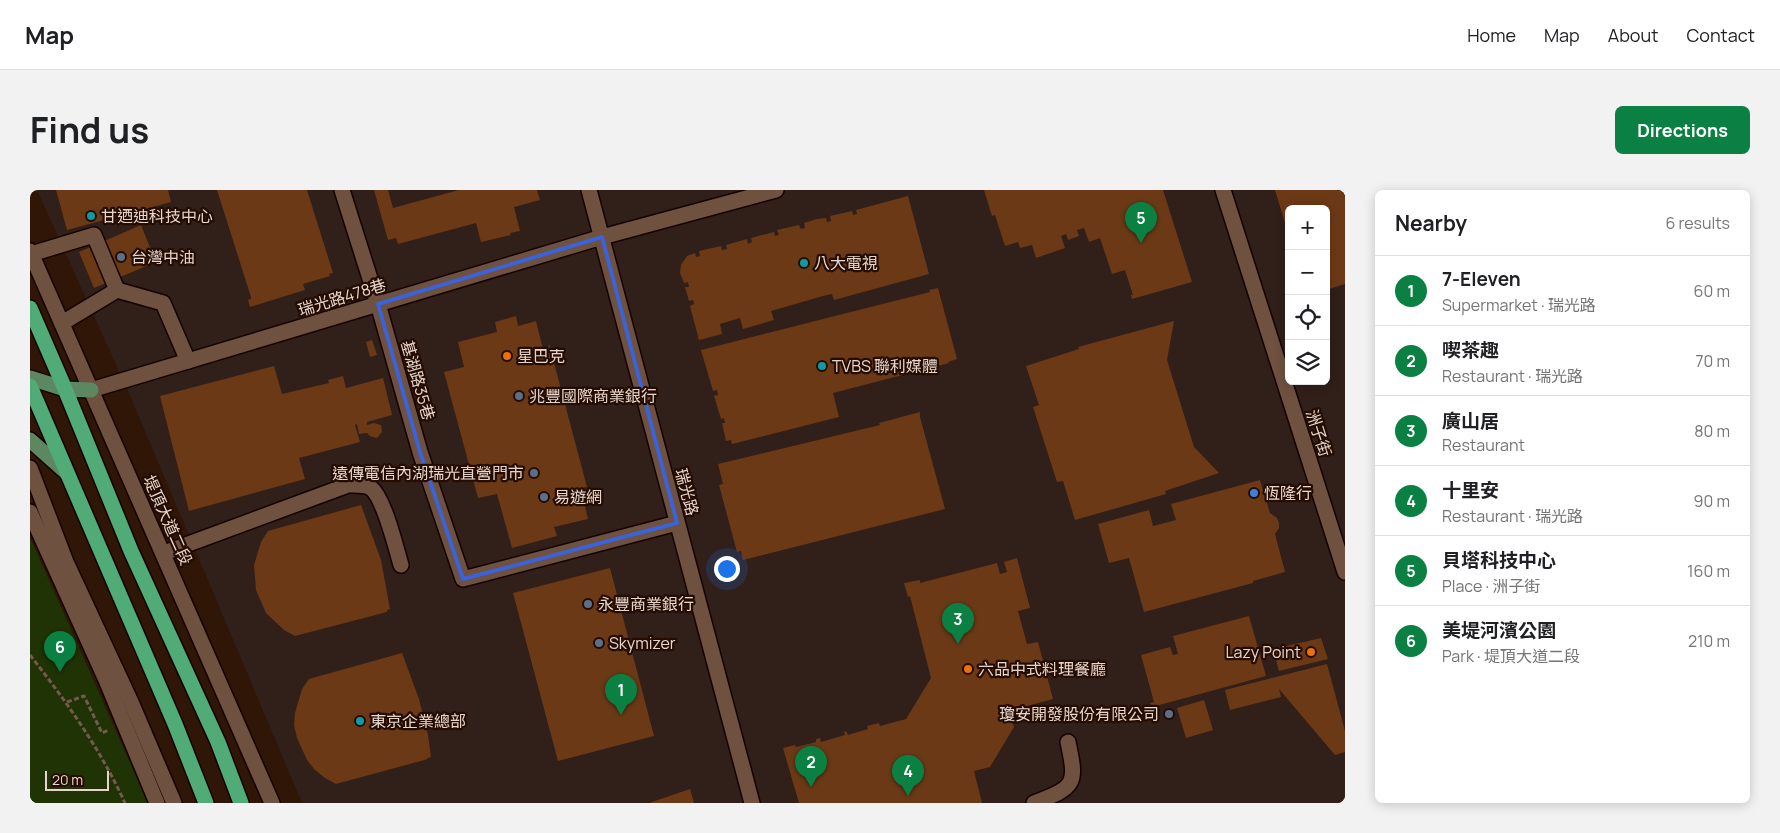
<!DOCTYPE html>
<meta charset="utf-8">
<style>
:root{--surface:#fff;--page:#f2f2f2;--text:#202124;--muted:#757577;--line:#e0e0e0;--accent:#0b8043}
body{margin:0;font-family:Manrope,"Noto Sans TC",sans-serif;background:var(--page);color:var(--text)}
.controls{position:absolute;right:15px;top:15px;display:grid;overflow:hidden;border-radius:8px;box-shadow:0 2px 12px #0003}
.controls button{width:45px;height:45px;display:grid;place-items:center;padding:0;border:0;border-bottom:1px solid var(--line);background:var(--surface);color:var(--text);font:25px sans-serif}
.scale{position:absolute;left:15px;bottom:12px;width:64px;box-sizing:border-box;padding-left:5px;border:2px solid #e7d5cb;border-top:0;font-size:14px;line-height:18px;white-space:nowrap;color:#e7d5cb;-webkit-text-stroke:4px #240c00;paint-order:stroke}
.you{position:absolute;left:696px;top:378px;width:18px;height:18px;margin:-12px;border:4px solid #fff;border-radius:50%;background:#1a73e8;box-shadow:0 0 0 8px #1a73e833}
.badge{display:grid;place-items:center;width:32px;height:32px;border-radius:50%;background:var(--accent);color:#fff;font-size:16px;font-weight:700}
.pin{position:absolute;translate:-50% -41px;filter:drop-shadow(0 1px 2px #0008)}
.pin::after{content:'';position:absolute;top:26px;width:18px;height:15px;background:inherit;clip-path:polygon(0 0,100% 0,50% 100%)}
.list{margin:0;padding:0;list-style:none}
h2{display:flex;justify-content:space-between;align-items:center;height:65px;margin:0;padding:0 20px;font-size:21px}
h2 small{font-size:16px;font-weight:400;color:var(--muted)}
.list li{display:grid;grid-template-columns:32px 1fr auto;gap:15px;align-items:center;box-sizing:border-box;height:70px;padding:0 20px;border-top:1px solid var(--line)}
.list b{display:block;font-size:19px;white-space:nowrap}
.list p{margin:0;font-size:16px;white-space:nowrap;color:var(--muted)}
.list em{font-size:16px;font-style:normal;color:var(--muted)}
.icon{flex:none;width:28px;height:28px;fill:none;stroke:currentColor;stroke-width:2;stroke-linecap:round;stroke-linejoin:round}
.map{position:relative;flex:none;width:1315px;height:613px;overflow:hidden;border-radius:8px}
header{display:flex;align-items:center;gap:30px;box-sizing:border-box;height:70px;padding:0 25px;background:var(--surface);border-bottom:1px solid var(--line)}
header strong{font-size:24px}
nav{display:flex;gap:28px;margin-inline-start:auto;font-size:18px}
.intro{display:flex;align-items:center;justify-content:space-between;box-sizing:border-box;height:120px;padding:0 30px}
h1{margin:0;font-size:35px}
.button{padding:12px 22px;border-radius:8px;background:var(--accent);color:#fff;font-size:18px;font-weight:700}
main{display:flex;gap:30px;padding:0 30px}
aside{flex:1;background:var(--surface);border-radius:8px;box-shadow:0 2px 12px #0003}
.map>svg:first-child{display:block}
.industrial{fill:#311f19;fill-rule:evenodd}
.green{fill:#1f3305}
.building{fill:#6b3916}
.lines{fill:none;stroke-linecap:round;stroke-linejoin:round}
.minor-casing{stroke:#150200;stroke-width:18}
.major-casing{stroke:#150200;stroke-width:18}
.highway-casing{stroke:#150200;stroke-width:18}
.path{stroke:#725b4d;stroke-width:3;stroke-dasharray:5 2.5;stroke-linecap:butt}
.minor{stroke:#6f5140;stroke-width:15}
.major{stroke:#5c8760;stroke-width:15}
.highway{stroke:#50ab76;stroke-width:15}
.marked{fill:none;stroke:#3b62d6;stroke-width:4;stroke-linejoin:round}
.culture-dot{fill:#0f9aa8;stroke:#240c00;stroke-width:2}
.service-dot{fill:#5c6f8a;stroke:#240c00;stroke-width:2}
.food-dot{fill:#e8710a;stroke:#240c00;stroke-width:2}
.shop-dot{fill:#3f7fe0;stroke:#240c00;stroke-width:2}
.labels{text-anchor:middle;dominant-baseline:central;stroke-width:4.5;stroke-linejoin:round;paint-order:stroke}
.poi-label{font-size:16px;fill:#e7d5cb;stroke:#240c00;text-anchor:start}
.street-label{font-size:16px;fill:#e7d5cb;stroke:#240c00}
</style>
<header>
<strong>Map</strong>
<nav><a>Home</a><a>Map</a><a>About</a><a>Contact</a></nav>
</header>
<div class="intro"><h1>Find us</h1><a class="button">Directions</a></div>
<main>
<div class="map">
<svg width="1315" height="613" viewBox="0 0 1315 613">
<rect width="100%" height="100%" fill="#2f1606"/>
<path class="industrial" d="M7 0H1315V613H272L101 208ZM1259 19H1296V191H1259Z"/>
<polygon class="green" points="0,349 3,354 118,613 0,613"/>
<g class="building">
<polygon points="26,0 138,0 141,12 37,40"/>
<polygon points="187,0 277,0 303,83 299,84 300,86 273,94 275,100 220,117 218,110 221,109 221,107"/>
<polygon points="344,0 358,0 363,18 429,0 507,0 510,10 484,17 490,41 480,43 481,45 451,52 446,33 368,54 366,48 358,50"/>
<polygon points="954,0 1133,0 1162,92 1102,109 1101,105 1103,105 1095,80 1082,84 1070,48 1059,52 1054,38 1047,40 1049,46 1038,50 1036,44 1031,46 1035,58 1006,68 1002,55 990,58 988,52 975,56 965,25 962,26"/>
<polygon points="1245,0 1315,0 1315,94 1296,100 1296,19 1259,19 1258,43"/>
<polygon points="878,6 899,84 804,110 802,104 793,106 741,121 744,130 713,139 710,128 690,134 692,144 669,150 660,116 664,114 663,110 659,111 655,97 659,97 658,92 654,93 650,83 651,75 657,66 665,63 666,67 670,66 669,61 691,56 692,60 697,59 696,55 717,49 718,54 722,52 721,48 744,42 745,46 749,45 747,40 769,35 771,39 775,38 774,33 787,29 796,28 797,32 801,31 800,26 822,21 823,25 827,24 826,20"/>
<polygon points="111,35 126,72 64,98 49,62"/>
<polygon points="908,98 927,169 918,172 919,173 803,203 809,227 702,254 701,250 696,251 692,233 695,233 694,228 691,229 684,206 688,205 687,200 683,201 671,160 900,102 899,100"/>
<polygon points="486,126 488,136 506,131 513,159 518,158 519,154 557,297 551,298 558,329 524,337 527,346 482,358 467,304 448,308 414,182 434,177 428,152 467,142 465,132"/>
<polygon points="1144,131 1137,170 1164,257 1189,283 1135,301 1136,304 1045,330 1033,291 1027,292 1003,217 1009,215 996,176 1049,159 1048,157"/>
<polygon points="342,150 347,165 340,167 336,152"/>
<polygon points="244,176 252,204 299,193 298,190 313,186 316,198 353,188 362,225 337,232 337,235 344,233 351,235 352,242 347,248 340,246 337,243 329,244 327,234 325,235 330,252 269,268 275,289 159,321 130,206"/>
<polygon points="890,222 890,227 915,319 713,370 711,361 707,362 689,295 693,294 688,274 850,235 849,233"/>
<polygon points="1230,290 1240,323 1247,328 1249,333 1249,338 1245,344 1255,382 1223,391 1223,393 1114,422 1099,368 1079,373 1068,334 1119,320 1123,336 1146,330 1141,314"/>
<polygon points="331,315 351,370 360,419 357,420 357,422 265,446 254,440 236,423 226,400 224,375 231,352 238,341"/>
<polygon points="987,368 1000,418 988,421 997,454 1008,452 1023,509 979,521 984,537 960,577 944,581 952,613 769,613 753,558 765,555 766,557 786,552 786,549 790,548 791,552 815,545 814,542 816,541 818,545 838,539 837,536 849,533 850,536 876,529 901,488 880,406 878,407 874,393 890,390 890,393 967,373 970,384 977,382 974,372"/>
<polygon points="580,378 624,546 528,571 483,403"/>
<polygon points="1219,426 1236,486 1122,517 1120,513 1124,512 1111,465 1140,457 1143,465 1148,464 1143,446"/>
<polygon points="1291,448 1298,469 1249,481 1243,459"/>
<polygon points="372,463 389,509 398,545 401,567 397,568 398,569 306,594 295,588 285,580 277,570 267,548 264,535 265,523 272,499 279,489"/>
<polygon points="1297,474 1315,541 1315,562 1305,565 1249,499 1251,507 1200,520 1195,500"/>
<polygon points="1174,510 1183,540 1156,548 1147,518"/>
<polygon points="660,599 664,613 619,613"/>
</g>
<g class="lines">
<defs>
<g id="minor">
<polyline points="312,0 348,114 390,262 433,389 647,333"/>
<polyline points="559,0 722,613"/>
<polyline points="1193,0 1315,382"/>
<polyline points="0,61 242,613"/>
<polyline points="1,64 64,45 87,100 32,133"/>
<polyline points="87,100 133,113 158,171"/>
<polyline points="61,200 572,47 746,0"/>
<polyline points="0,278 36,372 101,512 144,613"/>
<polyline points="0,322 76,490 127,613"/>
<path d="M134 363 318 295C325 295 335 294 341 298 354 308 366 358 371 375"/>
<path d="M1004 613C1046 597 1047 594 1038 552"/>
</g>
<g id="major">
<polyline points="0,188 35,199 61,200"/>
<polyline points="0,250 37,283"/>
</g>
<g id="highway">
<polyline points="0,118 35,199 101,361 188,552 211,613"/>
<polyline points="0,196 145,534 176,613"/>
</g>
</defs>
<use href="#minor" class="minor-casing"/>
<use href="#major" class="major-casing"/>
<use href="#highway" class="highway-casing"/>
<g class="path">
<path d="M0 465C36 511 71 560 95 613"/>
<polyline points="37,512 54,506 72,543 79,540"/>
</g>
<use href="#minor" class="minor"/>
<use href="#major" class="major"/>
<use href="#highway" class="highway"/>
</g>
<path class="marked" d="M572 47 647 333 433 389 390 262 348 114Z"/>
<g class="culture-dot">
<circle cx="61" cy="26" r="5"/>
<circle cx="774" cy="73" r="5"/>
<circle cx="792" cy="176" r="5"/>
<circle cx="330" cy="531" r="5"/>
</g>
<g class="service-dot">
<circle cx="91" cy="67" r="5"/>
<circle cx="489" cy="206" r="5"/>
<circle cx="504" cy="283" r="5"/>
<circle cx="514" cy="307" r="5"/>
<circle cx="558" cy="414" r="5"/>
<circle cx="569" cy="453" r="5"/>
<circle cx="1139" cy="524" r="5"/>
</g>
<g class="food-dot">
<circle cx="477" cy="166" r="5"/>
<circle cx="1281" cy="462" r="5"/>
<circle cx="938" cy="479" r="5"/>
</g>
<circle class="shop-dot" cx="1224" cy="303" r="5"/>
<g class="labels">
<g class="poi-label">
<text x="71" y="26">甘迺迪科技中心</text>
<text x="101" y="67">台灣中油</text>
<text x="784" y="73">八大電視</text>
<text x="487" y="166">星巴克</text>
<text x="802" y="176">TVBS 聯利媒體</text>
<text x="499" y="206">兆豐國際商業銀行</text>
<text x="494" y="283" text-anchor="end">遠傳電信內湖瑞光直營門市</text>
<text x="1234" y="303">恆隆行</text>
<text x="524" y="307">易遊網</text>
<text x="568" y="414">永豐商業銀行</text>
<text x="579" y="453">Skymizer</text>
<text x="1271" y="462" text-anchor="end">Lazy Point</text>
<text x="948" y="479">六品中式料理餐廳</text>
<text x="1129" y="524" text-anchor="end">瓊安開發股份有限公司</text>
<text x="340" y="531">東京企業總部</text>
</g>
<g class="street-label">
<text transform="translate(312 107) rotate(-17)">瑞光路478巷</text>
<text transform="translate(388 190) rotate(74)">基湖路35巷</text>
<text transform="translate(1289 243) rotate(72)">洲子街</text>
<text transform="translate(657 302) rotate(75)">瑞光路</text>
<text transform="translate(138 330) rotate(66)">堤頂大道二段</text>
</g>
</g>
</svg>
<div class="controls">
<button>+</button>
<button>−</button>
<button><svg class="icon" aria-label="locate" viewBox="0 0 24 24"><circle cx="12" cy="12" r="6"/><path d="M12 2v4M12 18v4M2 12h4M18 12h4"/></svg></button>
<button><svg class="icon" aria-label="layers" viewBox="0 0 24 24"><path d="M12 4l9 5-9 5-9-5zM3 14l9 5 9-5"/></svg></button>
</div>
<div class="scale">20 m</div>
<div class="you"></div>
<div class="pin badge" style="left:591px;top:525px">1</div>
<div class="pin badge" style="left:781px;top:597px">2</div>
<div class="pin badge" style="left:928px;top:454px">3</div>
<div class="pin badge" style="left:878px;top:606px">4</div>
<div class="pin badge" style="left:1111px;top:53px">5</div>
<div class="pin badge" style="left:30px;top:482px">6</div>
</div>
<aside>
<h2>Nearby<small>6 results</small></h2>
<ul class="list">
<li><span class="badge">1</span><div><b>7-Eleven</b><p>Supermarket · 瑞光路</p></div><em>60 m</em></li>
<li><span class="badge">2</span><div><b>喫茶趣</b><p>Restaurant · 瑞光路</p></div><em>70 m</em></li>
<li><span class="badge">3</span><div><b>廣山居</b><p>Restaurant</p></div><em>80 m</em></li>
<li><span class="badge">4</span><div><b>十里安</b><p>Restaurant · 瑞光路</p></div><em>90 m</em></li>
<li><span class="badge">5</span><div><b>貝塔科技中心</b><p>Place · 洲子街</p></div><em>160 m</em></li>
<li><span class="badge">6</span><div><b>美堤河濱公園</b><p>Park · 堤頂大道二段</p></div><em>210 m</em></li>
</ul>
</aside>
</main>
